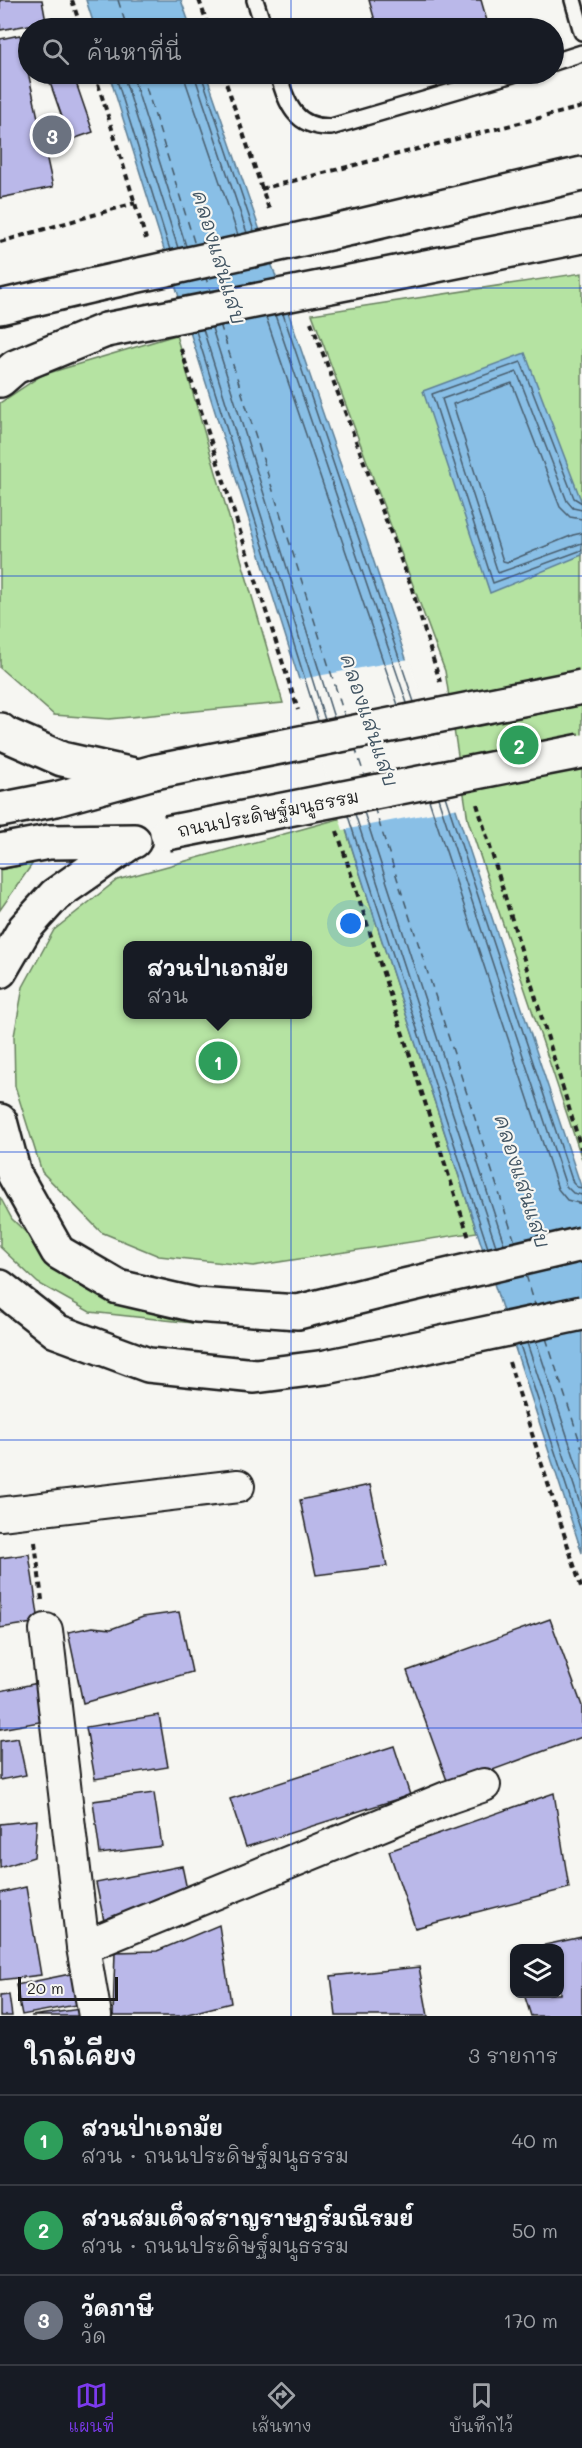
<!DOCTYPE html>
<html lang="th">
<meta charset="utf-8">
<style>
:root{--surface:#171b24;--page:#20242c;--text:#f1f3f6;--muted:#9ea1a6;--line:#363941;--accent:#7c3aed}
body{margin:0;font-family:Mali,"Playpen Sans Thai",sans-serif;background:var(--page);color:var(--text)}
.controls{position:absolute;right:18px;bottom:18px;display:grid;overflow:hidden;border-radius:12px;box-shadow:0 2px 4px #0004}
.controls button{width:54px;height:54px;display:grid;place-items:center;padding:0;border:0;border-bottom:2px solid var(--line);background:var(--surface);color:var(--text);font:30px sans-serif}
.scale{position:absolute;left:18px;bottom:15px;width:100px;box-sizing:border-box;padding-left:6px;border:3px solid #1c1c1c;border-top:0;font-size:16px;line-height:21px;white-space:nowrap;color:#1c1c1c;-webkit-text-stroke:4px #f6f6f2;paint-order:stroke}
.you{position:absolute;left:351px;top:924px;width:21px;height:21px;margin:-15px;border:4px solid #fff;border-radius:50%;background:#1a73e8;box-shadow:0 0 0 9px #1a73e833}
.badge{display:grid;place-items:center;width:39px;height:39px;border-radius:50%;background:var(--accent);color:#fff;font-size:20px;font-weight:700}
.pin{position:absolute;translate:-50% -50%;border:3px solid #fff;box-shadow:0 2px 6px #0006}
.popup{position:absolute;left:123px;top:941px;width:189px;height:78px;box-sizing:border-box;display:grid;place-content:center;border-radius:12px;background:var(--surface);filter:drop-shadow(0 2px 4px #0005);font-size:20px;white-space:nowrap;color:var(--muted)}
.popup b{font-size:22px;color:var(--text)}
.popup::after{content:'';position:absolute;left:50%;top:100%;margin-left:-12px;border:12px solid transparent;border-top-color:var(--surface)}
.list{margin:0;padding:0;list-style:none}
h2{display:flex;justify-content:space-between;align-items:center;height:78px;margin:0;padding:0 24px;font-size:26px}
h2 small{font-size:20px;font-weight:400;color:var(--muted)}
.list li{display:grid;grid-template-columns:39px 1fr auto;gap:18px;align-items:center;box-sizing:border-box;height:90px;padding:0 24px;border-top:2px solid var(--line)}
.list b{display:block;font-size:22px;white-space:nowrap}
.list p{margin:0;font-size:20px;white-space:nowrap;color:var(--muted)}
.list em{font-size:20px;font-style:normal;color:var(--muted)}
.icon{flex:none;width:33px;height:33px;fill:none;stroke:currentColor;stroke-width:2;stroke-linecap:round;stroke-linejoin:round}
.map{position:relative;flex:none;width:582px;height:2016px;overflow:hidden}
.search{position:absolute;background:var(--surface);box-shadow:0 2px 4px #0004;left:18px;right:18px;top:18px;height:66px;display:flex;align-items:center;gap:15px;box-sizing:border-box;padding:0 21px;border-radius:33px;color:var(--muted);font-size:22px}
.sheet{height:348px;background:var(--surface)}
nav{display:flex;justify-content:space-around;align-items:center;box-sizing:border-box;height:84px;border-top:2px solid var(--line);background:var(--surface);font-size:16px;color:var(--muted)}
nav a{display:grid;justify-items:center;gap:3px}
nav .on{color:var(--accent)}
.map>svg:first-child{display:block}
.green{fill:#b5e3a2;stroke:#68805f;stroke-width:1.5;fill-rule:evenodd}
.water{fill:#89bfe6;stroke:#5d7e95;stroke-width:1.5}
.pier{fill:#f6f6f2}
.lines{fill:none;stroke-linecap:round;stroke-linejoin:round}
.shore{stroke:#485d6d;stroke-width:1.5}
.ferry{stroke:#425563;stroke-width:1.5;stroke-dasharray:8 6;stroke-linecap:butt}
.building{fill:#bab8e9;stroke:#1c1c1c;stroke-width:1.5}
.service-casing{stroke:#1c1c1c;stroke-width:20}
.minor-casing{stroke:#1c1c1c;stroke-width:36}
.primary-casing{stroke:#1c1c1c;stroke-width:38}
.path{stroke:#1c1c1c;stroke-width:4;stroke-dasharray:6 4.5;stroke-linecap:butt}
.service{stroke:#f6f6f2;stroke-width:15}
.minor{stroke:#f6f6f2;stroke-width:32}
.primary{stroke:#f6f6f2;stroke-width:33}
.primary-bridge-casing{stroke:#1c1c1c;stroke-width:38;stroke-linecap:butt}
.primary-bridge{stroke:#f6f6f2;stroke-width:33}
.grid{fill:none;stroke:#1d4ed8;stroke-width:1.5;stroke-opacity:0.55}
.labels{text-anchor:middle;dominant-baseline:central;stroke-width:4.5;stroke-linejoin:round;paint-order:stroke}
.street-label{font-size:18px;fill:#1c1c1c;stroke:#f6f6f2}
.water-label{font-size:20px;font-style:italic;fill:#425563;stroke:#f6f6f2}
</style>
<div class="map">
<svg width="582" height="2016" viewBox="0 0 582 2016">
<rect width="100%" height="100%" fill="#f6f6f2"/>
<filter id="ink" filterUnits="userSpaceOnUse"><feTurbulence type="fractalNoise" baseFrequency=".0167" numOctaves="2"/><feDisplacementMap in="SourceGraphic" scale="12" xChannelSelector="R" yChannelSelector="G"/><feConvolveMatrix kernelMatrix="1 2 1 2 8 2 1 2 1" color-interpolation-filters="sRGB"/></filter>
<g filter="url(#ink)">
<g class="green">
<polygon points="582,273 582,1159 468,820 445,671 312,314"/>
<polygon points="176,335 283,703 109,719 54,715 0,668 0,403 42,375"/>
<path d="M342 818 477 1232 253 1266 159 1256 101 1232 42 1172 15 1086 14 1036 23 987 54 930 117 880ZM128 946H308V1014H128Z"/>
<polygon points="33,863 0,910 0,870"/>
<polygon points="0,1197 12,1219 85,1289 193,1323 90,1312 38,1283 0,1247"/>
</g>
<g class="water">
<polygon points="86,0 181,0 191,28 95,28"/>
<polygon points="109,74 206,74 366,538 582,1189 582,1553 356,861"/>
<polygon points="525,353 582,503 582,555 490,593 423,391"/>
</g>
<polygon class="pier" points="409,659 459,808 343,830 296,680"/>
<g class="lines">
<g class="shore">
<polyline points="115,74 170,250"/>
<polyline points="123,74 178,248"/>
<polyline points="132,74 186,246"/>
<polyline points="185,74 186,83 238,235"/>
<polyline points="194,74 247,233"/>
<polyline points="201,74 254,231"/>
<polyline points="283,314 414,702"/>
<polyline points="275,315 407,703"/>
<polyline points="266,317 398,705"/>
<polyline points="212,328 334,718"/>
<polyline points="203,329 325,720"/>
<polyline points="196,331 318,721"/>
<polyline points="582,503 574,498 521,362 432,394 493,583 582,550"/>
<polyline points="582,510 573,508 567,501 517,372 442,399 498,573 582,543"/>
<polyline points="582,519 570,517 560,507 512,383 453,404 503,561 507,562 573,535 582,533"/>
<polyline points="445,796 573,1183 577,1187 582,1188"/>
<polyline points="438,798 566,1186 573,1193 582,1195"/>
<polyline points="429,800 558,1189 567,1200 582,1204"/>
<polyline points="364,812 504,1244"/>
<polyline points="355,814 496,1246"/>
<polyline points="348,816 488,1248"/>
<polyline points="536,1341 582,1481"/>
<polyline points="527,1343 582,1510"/>
<polyline points="520,1345 582,1534"/>
</g>
<g class="ferry">
<polyline points="118,0 127,28"/>
<polyline points="142,74 195,245"/>
<polyline points="205,275 211,294"/>
<polyline points="220,324 345,717"/>
<polyline points="355,747 365,777"/>
<polyline points="374,807 515,1242"/>
<polyline points="526,1275 536,1308"/>
<polyline points="546,1338 582,1448"/>
</g>
</g>
<g class="building">
<polygon points="0,0 42,0 46,22 0,30"/>
<polygon points="369,0 481,0 489,28 377,28"/>
<polygon points="20,35 53,187 0,198 0,39"/>
<polygon points="47,74 73,74 93,132 70,140"/>
<polygon points="390,74 422,74 392,82"/>
<polygon points="370,1485 387,1566 316,1575 300,1500"/>
<polygon points="29,1554 39,1622 0,1628 0,1558"/>
<polygon points="179,1612 192,1672 83,1703 68,1632 93,1627 111,1629 143,1617"/>
<polygon points="550,1619 582,1706 582,1737 449,1786 407,1671"/>
<polygon points="38,1683 45,1721 0,1729 0,1691"/>
<polygon points="159,1715 168,1767 95,1779 86,1727"/>
<polygon points="18,1738 26,1775 0,1780 0,1741"/>
<polygon points="394,1746 410,1795 246,1847 230,1799"/>
<polygon points="154,1793 162,1846 100,1854 93,1801"/>
<polygon points="554,1793 569,1888 415,1928 389,1851"/>
<polygon points="37,1820 34,1857 0,1868 0,1824"/>
<polygon points="182,1866 193,1918 107,1935 96,1883"/>
<polygon points="26,1887 41,1975 0,1980 0,1893"/>
<polygon points="219,1925 231,2003 180,2016 113,2016 115,1952 157,1951"/>
<polygon points="582,1937 582,2016 531,2016 524,1994 560,1994 560,1948 531,1948"/>
<polygon points="419,1967 428,2016 336,2016 331,1976"/>
<polygon points="80,1972 86,2003 22,2015 16,1985"/>
<polygon points="9,1995 12,2016 0,2016 0,1996"/>
<polygon points="87,2008 88,2016 31,2016"/>
</g>
<g class="lines">
<defs>
<g id="service">
<polyline points="255,0 264,28"/>
<polyline points="573,0 582,32"/>
<polyline points="554,62 582,53"/>
<path d="M278 74C287 103 294 128 331 127L513 74"/>
</g>
<g id="minor">
<polyline points="0,1514 238,1486"/>
<polyline points="46,1630 83,1947 95,2016"/>
<polyline points="83,1947 449,1797 484,1785"/>
</g>
<g id="primary">
<polyline points="352,228 582,174"/>
<polyline points="371,278 582,236"/>
<polyline points="0,307 94,285"/>
<polyline points="0,380 15,367 106,330"/>
<polyline points="0,730 5,734 62,759 134,775"/>
<polyline points="0,810 56,799 154,772"/>
<polyline points="0,851 49,842 134,841"/>
<polyline points="0,971 25,928 55,895 131,842"/>
<polyline points="0,1121 14,1174 58,1252 118,1287 196,1305 298,1312 391,1289"/>
<polyline points="0,1287 56,1331 148,1365 255,1376 326,1367 404,1351"/>
</g>
</defs>
<use href="#service" class="service-casing"/>
<use href="#minor" class="minor-casing"/>
<use href="#primary" class="primary-casing"/>
<g class="path">
<polyline points="72,0 81,28"/>
<polyline points="199,0 209,28"/>
<polyline points="95,74 146,239"/>
<polyline points="223,74 270,212"/>
<polyline points="261,189 582,107"/>
<polyline points="0,242 135,203"/>
<polyline points="311,322 412,589 440,682"/>
<polyline points="181,349 298,710"/>
<polyline points="477,804 582,1151"/>
<polyline points="337,831 469,1238"/>
<polyline points="509,1362 582,1590"/>
<polyline points="35,1542 42,1600"/>
</g>
<use href="#service" class="service"/>
<use href="#minor" class="minor"/>
<use href="#primary" class="primary"/>
<defs>
<g id="primary-bridge">
<polyline points="94,285 352,228"/>
<polyline points="106,330 371,278"/>
<polyline points="154,772 582,687"/>
<polyline points="167,833 582,751"/>
<polyline points="391,1289 582,1244"/>
<polyline points="404,1351 582,1313"/>
</g>
</defs>
<use href="#primary-bridge" class="primary-bridge-casing"/>
<use href="#primary-bridge" class="primary-bridge"/>
</g>
</g>
<path class="grid" d="M291 0V28M291 74V2016M0 288H582M0 576H582M0 864H582M0 1152H582M0 1440H582M0 1728H582"/>
<g class="labels">
<g class="street-label">
<text transform="translate(268 813) rotate(-11)">ถนนประดิษฐ์มนูธรรม</text>
</g>
<g class="water-label">
<text transform="translate(220 257) rotate(73)">คลองแสนแสบ</text>
<text transform="translate(370 720) rotate(71)">คลองแสนแสบ</text>
<text transform="translate(523 1181) rotate(72)">คลองแสนแสบ</text>
</g>
</g>
</svg>
<div class="controls">
<button><svg class="icon" aria-label="layers" viewBox="0 0 24 24"><path d="M12 4l9 5-9 5-9-5zM3 14l9 5 9-5"/></svg></button>
</div>
<div class="scale">20 m</div>
<div class="you"></div>
<div class="pin badge" style="left:218px;top:1061px;background:#2e9e5b">1</div>
<div class="popup"><b>สวนป่าเอกมัย</b>สวน</div>
<div class="pin badge" style="left:519px;top:745px;background:#2e9e5b">2</div>
<div class="pin badge" style="left:52px;top:135px;background:#6b7280">3</div>
<div class="search"><svg class="icon" aria-label="search" viewBox="0 0 24 24"><circle cx="10" cy="10" r="6"/><path d="M15 15l6 6"/></svg>ค้นหาที่นี่</div>
</div>
<section class="sheet">
<h2>ใกล้เคียง<small>3 รายการ</small></h2>
<ul class="list">
<li><span class="badge" style="background:#2e9e5b">1</span><div><b>สวนป่าเอกมัย</b><p>สวน · ถนนประดิษฐ์มนูธรรม</p></div><em>40 m</em></li>
<li><span class="badge" style="background:#2e9e5b">2</span><div><b>สวนสมเด็จสราญราษฎร์มณีรมย์</b><p>สวน · ถนนประดิษฐ์มนูธรรม</p></div><em>50 m</em></li>
<li><span class="badge" style="background:#6b7280">3</span><div><b>วัดภาษี</b><p>วัด</p></div><em>170 m</em></li>
</ul>
</section>
<nav>
<a class="on"><svg class="icon" aria-label="map" viewBox="0 0 24 24"><path d="M3 6l6-2 6 2 6-2v14l-6 2-6-2-6 2zM9 4v14M15 6v14"/></svg>แผนที่</a>
<a><svg class="icon" aria-label="directions" viewBox="0 0 24 24"><path d="M12 3l9 9-9 9-9-9zM9 14v-3h6M13 9l2 2-2 2"/></svg>เส้นทาง</a>
<a><svg class="icon" aria-label="saved" viewBox="0 0 24 24"><path d="M7 4h10v16l-5-4-5 4z"/></svg>บันทึกไว้</a>
</nav>
